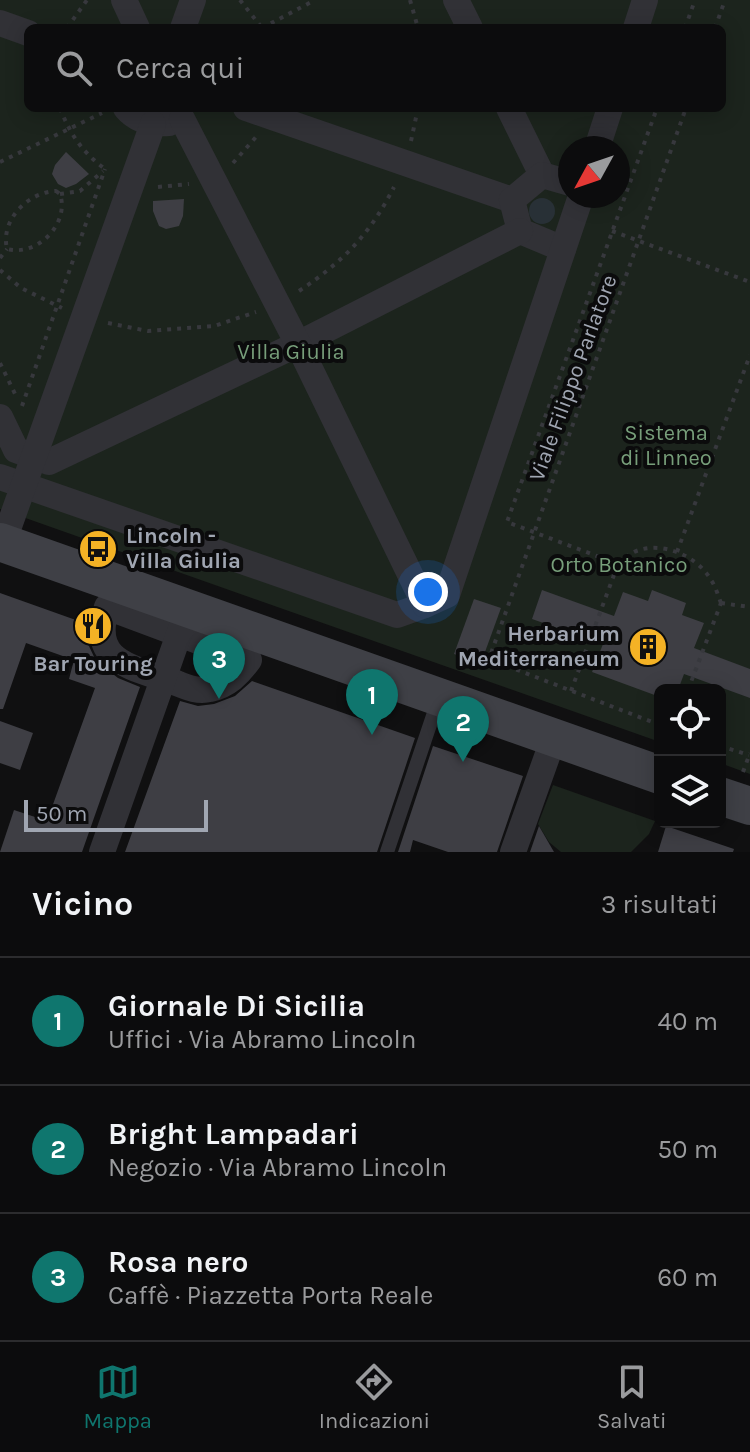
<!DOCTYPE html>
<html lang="it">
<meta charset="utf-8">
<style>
:root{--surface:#0c0c0d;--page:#1a1a1b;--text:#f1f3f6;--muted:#9a9b9d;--line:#2c2c2e;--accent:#0f766e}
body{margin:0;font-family:Karla,sans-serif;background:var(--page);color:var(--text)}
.controls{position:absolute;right:24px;bottom:24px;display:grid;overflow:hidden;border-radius:12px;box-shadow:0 4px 20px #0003}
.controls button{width:72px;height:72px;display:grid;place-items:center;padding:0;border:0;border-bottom:2px solid var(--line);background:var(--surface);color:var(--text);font:40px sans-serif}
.compass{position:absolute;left:558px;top:136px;width:72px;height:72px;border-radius:50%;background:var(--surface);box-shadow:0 4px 20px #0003;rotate:230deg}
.scale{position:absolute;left:24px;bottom:20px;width:184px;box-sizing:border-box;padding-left:8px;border:4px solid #a0a6b2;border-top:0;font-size:22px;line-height:28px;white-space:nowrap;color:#a0a6b2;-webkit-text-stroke:6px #0b0b0c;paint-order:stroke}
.you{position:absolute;left:428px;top:592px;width:28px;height:28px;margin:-20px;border:6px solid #fff;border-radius:50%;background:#1a73e8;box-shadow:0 0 0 12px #1a73e833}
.badge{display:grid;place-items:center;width:52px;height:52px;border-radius:50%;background:var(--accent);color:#fff;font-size:26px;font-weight:700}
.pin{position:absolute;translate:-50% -66px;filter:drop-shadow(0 2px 4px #0008)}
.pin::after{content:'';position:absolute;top:42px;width:28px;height:24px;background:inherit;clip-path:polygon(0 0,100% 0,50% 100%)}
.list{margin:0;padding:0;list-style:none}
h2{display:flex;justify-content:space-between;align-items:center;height:104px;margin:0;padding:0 32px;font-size:34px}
h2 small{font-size:26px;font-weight:400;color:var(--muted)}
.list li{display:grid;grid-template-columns:52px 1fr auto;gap:24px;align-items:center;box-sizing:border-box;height:128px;padding:0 32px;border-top:2px solid var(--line)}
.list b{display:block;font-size:30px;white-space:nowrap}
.list p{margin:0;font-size:26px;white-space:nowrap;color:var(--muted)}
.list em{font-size:26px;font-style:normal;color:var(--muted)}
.icon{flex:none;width:44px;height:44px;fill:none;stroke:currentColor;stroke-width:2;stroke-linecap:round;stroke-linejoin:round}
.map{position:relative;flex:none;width:750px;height:852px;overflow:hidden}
.search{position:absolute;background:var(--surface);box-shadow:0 4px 20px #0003;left:24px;right:24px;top:24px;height:88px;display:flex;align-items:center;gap:20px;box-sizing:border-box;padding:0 28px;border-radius:12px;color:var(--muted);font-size:30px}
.sheet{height:488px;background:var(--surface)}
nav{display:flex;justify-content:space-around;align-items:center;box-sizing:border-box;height:112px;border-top:2px solid var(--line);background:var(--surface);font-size:22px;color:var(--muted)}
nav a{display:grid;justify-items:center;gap:4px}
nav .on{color:var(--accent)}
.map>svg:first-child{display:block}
.green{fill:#1c241d;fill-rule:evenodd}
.water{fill:#283036}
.building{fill:#3e3e44}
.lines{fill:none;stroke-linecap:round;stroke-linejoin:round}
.path{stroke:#37383d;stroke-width:4;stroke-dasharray:4 6;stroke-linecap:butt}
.lane{stroke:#313136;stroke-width:14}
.street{stroke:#313136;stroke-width:26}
.secondary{stroke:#3f4046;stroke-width:38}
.labels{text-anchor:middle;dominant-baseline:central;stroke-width:8;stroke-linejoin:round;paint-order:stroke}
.park-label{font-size:22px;fill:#779e7a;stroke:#0b0b0c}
.street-label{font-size:22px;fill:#a0a6b2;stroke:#0b0b0c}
.poi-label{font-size:22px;font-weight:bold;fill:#a0a6b2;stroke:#0b0b0c;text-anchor:start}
</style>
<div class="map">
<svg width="750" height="852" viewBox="0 0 750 852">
<rect width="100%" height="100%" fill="#101011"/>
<g class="green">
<path d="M0 0H750V774L720 763V690H660V742L0 509ZM28 28H722V108H28ZM570 148H618V196H570Z"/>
<polygon points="553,785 655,821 649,834 631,852 561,852 549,842 538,824"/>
</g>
<circle class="water" cx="542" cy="211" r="13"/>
<g class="building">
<polygon points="66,152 89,174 76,184 66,188 58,184 52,174 55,165"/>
<polygon points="184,199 183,216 179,226 166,229 159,226 153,211 153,201"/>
<polygon points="542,590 614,616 623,592 648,601 652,590 686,603 682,615 704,623 694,648 750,669 750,698 684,674 678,690 660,690 660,697 592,672 603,644 532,619"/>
<polygon points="0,593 87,624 88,644 96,661 118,678 140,687 82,852 0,852 14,810 47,821 95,688 69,679 74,660 26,643 3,709 0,709"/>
<polygon points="474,599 501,608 481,663 454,654"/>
<polygon points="252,681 415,738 377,852 125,852 180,701 198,706 214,704 235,696"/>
<polygon points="0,721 33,733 20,770 0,763"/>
<polygon points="433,746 523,776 497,852 448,852 413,840 410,852 398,852"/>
<polygon points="539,826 554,852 530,852"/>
<polygon points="666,826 734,849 733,852 658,852"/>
</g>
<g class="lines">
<g class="path">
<polyline points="240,0 262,28"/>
<polyline points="410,0 418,28"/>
<polyline points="67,28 87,0"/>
<polyline points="262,28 315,0"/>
<polyline points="685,28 695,0"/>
<polyline points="715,28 725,0"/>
<path d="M60 108C70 134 82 152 105 169"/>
<polyline points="411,141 418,108"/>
<polyline points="0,162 102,113"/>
<polyline points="233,163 256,137"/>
<polyline points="158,187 189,184"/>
<path d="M56 191 60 194C70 224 37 257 7 249 0 219 29 192 56 191Z"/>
<polyline points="60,194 80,191 103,171"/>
<polyline points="612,231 750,282"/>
<polyline points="0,258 7,249"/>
<polyline points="0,270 21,288 62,308"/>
<path d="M299 291C344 261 370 234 394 187"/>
<polyline points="108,323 148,331 214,326 256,312"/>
<polyline points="0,363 17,398"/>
<polyline points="22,406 105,169"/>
<polyline points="677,552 750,355"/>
<polyline points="618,564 507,522 657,108"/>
<path d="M618 564C623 560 628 555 634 552 660 540 697 555 711 580 716 587 718 596 721 603"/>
<polyline points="721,603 750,607"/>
<polyline points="688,690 721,603"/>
<polyline points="571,691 618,564"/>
<polyline points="660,725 489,659 686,108"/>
<polyline points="720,746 749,755"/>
<polyline points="743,772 750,753"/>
</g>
<polyline class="lane" points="387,852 439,698"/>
<g class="street">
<polyline points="124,0 137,28"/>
<polyline points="456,0 470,28"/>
<polyline points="0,23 28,33"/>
<polyline points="183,28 193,0"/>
<polyline points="636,28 645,0"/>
<path d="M126 108C137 121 152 124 169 123"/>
<polyline points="246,108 512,200"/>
<polyline points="509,108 542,175"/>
<polyline points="597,148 610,108"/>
<polyline points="563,249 520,231 512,200 542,175 570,183"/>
<polyline points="0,417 16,450 49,462 298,344 520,231"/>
<polyline points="0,477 397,615 425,605 298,344 182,119"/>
<polyline points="3,543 153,124"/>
<polyline points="425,605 447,595 581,196"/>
<path d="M107 607 249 660C239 674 228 685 210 689 195 693 181 684 168 680 128 666 89 660 107 607Z"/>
<polyline points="102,852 184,620"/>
<polyline points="513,852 554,737"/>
</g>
<g class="secondary">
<polyline points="0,542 660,775"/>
<polyline points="720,796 750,806"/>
</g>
</g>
<defs>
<symbol id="bus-disc" viewBox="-11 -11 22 22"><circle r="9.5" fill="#f4b225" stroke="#0b0b0c"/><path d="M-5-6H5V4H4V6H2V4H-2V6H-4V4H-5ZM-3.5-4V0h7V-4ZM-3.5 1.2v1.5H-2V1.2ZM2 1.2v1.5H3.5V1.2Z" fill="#111"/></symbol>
<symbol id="restaurant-disc" viewBox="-11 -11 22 22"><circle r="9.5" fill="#f4b225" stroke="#0b0b0c"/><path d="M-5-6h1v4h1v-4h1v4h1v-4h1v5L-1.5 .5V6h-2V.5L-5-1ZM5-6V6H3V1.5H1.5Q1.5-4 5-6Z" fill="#111"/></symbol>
<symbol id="building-disc" viewBox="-11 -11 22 22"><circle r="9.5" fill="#f4b225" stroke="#0b0b0c"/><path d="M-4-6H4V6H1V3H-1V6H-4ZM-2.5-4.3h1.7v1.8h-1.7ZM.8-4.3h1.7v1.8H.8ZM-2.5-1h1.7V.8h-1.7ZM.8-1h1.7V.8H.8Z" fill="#111"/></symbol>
</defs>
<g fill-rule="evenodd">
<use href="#bus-disc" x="76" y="527" width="44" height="44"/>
<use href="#restaurant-disc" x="71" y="604" width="44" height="44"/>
<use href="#building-disc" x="626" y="625" width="44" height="44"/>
</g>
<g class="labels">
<g class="park-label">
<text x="291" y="352">Villa Giulia</text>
<text x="666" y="433">Sistema<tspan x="666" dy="25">di Linneo</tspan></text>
<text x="619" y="565">Orto Botanico</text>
</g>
<g class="street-label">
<text transform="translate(573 378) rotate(-70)">Viale Filippo Parlatore</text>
</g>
<g class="poi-label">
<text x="126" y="536">Lincoln -<tspan x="126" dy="25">Villa Giulia</tspan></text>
<text x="620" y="634" text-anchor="end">Herbarium<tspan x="620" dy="25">Mediterraneum</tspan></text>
<text x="93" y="664" text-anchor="middle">Bar Touring</text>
</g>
</g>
</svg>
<div class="controls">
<button><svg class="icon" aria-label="locate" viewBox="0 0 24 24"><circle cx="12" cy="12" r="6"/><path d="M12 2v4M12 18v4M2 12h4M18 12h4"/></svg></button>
<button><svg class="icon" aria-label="layers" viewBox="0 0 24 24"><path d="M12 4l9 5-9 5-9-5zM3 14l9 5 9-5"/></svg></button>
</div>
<svg class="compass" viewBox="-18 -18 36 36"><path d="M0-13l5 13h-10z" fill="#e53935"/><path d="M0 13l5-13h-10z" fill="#9a9b9d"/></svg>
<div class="scale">50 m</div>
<div class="you"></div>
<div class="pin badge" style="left:372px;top:735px">1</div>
<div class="pin badge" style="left:463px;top:762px">2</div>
<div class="pin badge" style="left:219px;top:699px">3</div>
<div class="search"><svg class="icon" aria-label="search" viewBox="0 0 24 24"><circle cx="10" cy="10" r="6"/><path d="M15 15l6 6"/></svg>Cerca qui</div>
</div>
<section class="sheet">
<h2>Vicino<small>3 risultati</small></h2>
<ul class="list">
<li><span class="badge">1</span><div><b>Giornale Di Sicilia</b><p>Uffici · Via Abramo Lincoln</p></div><em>40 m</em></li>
<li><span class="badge">2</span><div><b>Bright Lampadari</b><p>Negozio · Via Abramo Lincoln</p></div><em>50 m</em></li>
<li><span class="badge">3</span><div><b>Rosa nero</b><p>Caffè · Piazzetta Porta Reale</p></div><em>60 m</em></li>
</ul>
</section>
<nav>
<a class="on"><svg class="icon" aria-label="map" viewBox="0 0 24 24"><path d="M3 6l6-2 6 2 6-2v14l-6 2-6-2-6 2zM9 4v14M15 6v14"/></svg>Mappa</a>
<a><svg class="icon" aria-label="directions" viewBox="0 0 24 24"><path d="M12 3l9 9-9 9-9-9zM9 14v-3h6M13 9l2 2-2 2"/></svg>Indicazioni</a>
<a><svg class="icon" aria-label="saved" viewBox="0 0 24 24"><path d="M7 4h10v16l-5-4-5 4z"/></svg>Salvati</a>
</nav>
